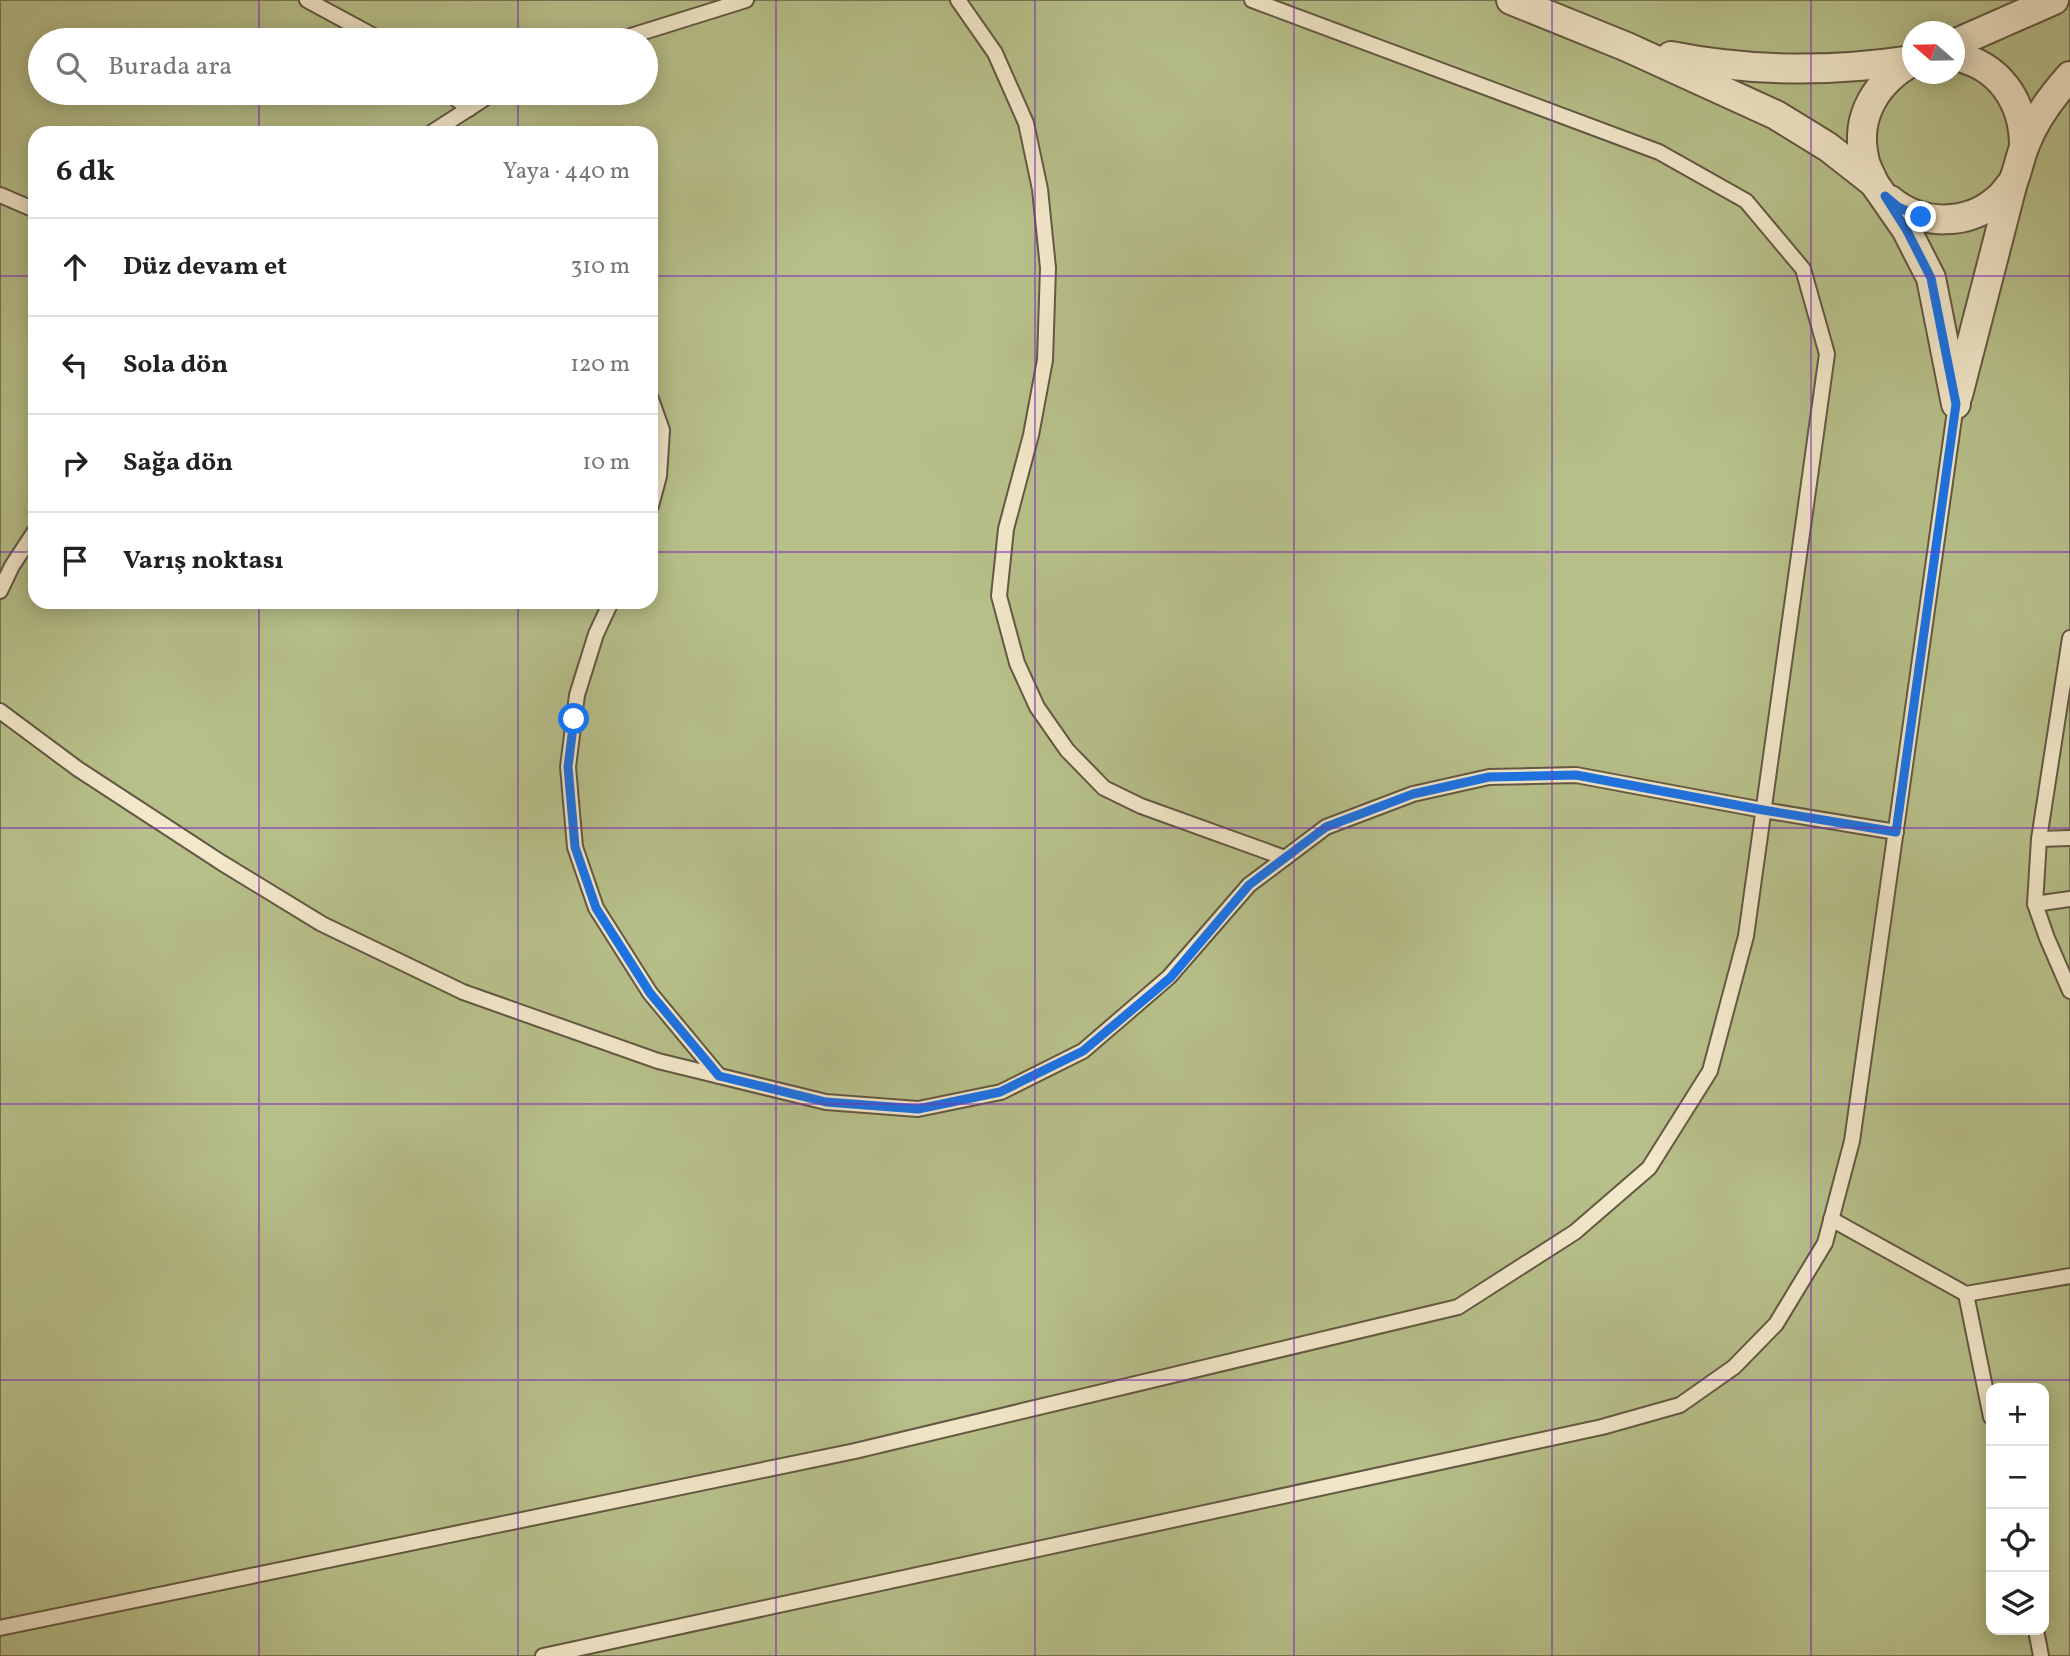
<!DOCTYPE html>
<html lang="tr">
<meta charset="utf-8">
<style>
:root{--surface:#fff;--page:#f2f2f2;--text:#222;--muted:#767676;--line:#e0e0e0}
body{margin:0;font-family:Vollkorn,serif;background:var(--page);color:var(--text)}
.controls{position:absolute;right:21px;bottom:21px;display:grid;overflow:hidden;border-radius:14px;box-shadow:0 4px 18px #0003}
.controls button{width:63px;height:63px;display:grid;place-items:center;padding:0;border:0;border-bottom:2px solid var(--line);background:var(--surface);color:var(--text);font:35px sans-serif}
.compass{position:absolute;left:1902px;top:21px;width:63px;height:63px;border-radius:50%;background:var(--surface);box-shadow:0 4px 18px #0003;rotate:290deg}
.stop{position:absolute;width:21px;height:21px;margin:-16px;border:5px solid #1a73e8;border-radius:50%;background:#fff}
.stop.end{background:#1a73e8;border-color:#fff;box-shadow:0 2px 7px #0008}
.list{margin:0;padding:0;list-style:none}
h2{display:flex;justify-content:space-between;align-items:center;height:91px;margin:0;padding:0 28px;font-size:30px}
h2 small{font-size:23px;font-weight:400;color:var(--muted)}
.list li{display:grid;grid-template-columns:46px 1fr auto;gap:21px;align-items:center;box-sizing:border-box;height:98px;padding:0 28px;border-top:2px solid var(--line)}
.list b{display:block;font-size:26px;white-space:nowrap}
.list em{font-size:23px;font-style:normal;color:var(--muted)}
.icon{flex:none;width:38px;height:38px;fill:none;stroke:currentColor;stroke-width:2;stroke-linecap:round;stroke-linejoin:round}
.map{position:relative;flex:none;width:2070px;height:1656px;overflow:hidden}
.search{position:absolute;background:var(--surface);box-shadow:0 4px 18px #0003;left:28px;top:28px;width:630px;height:77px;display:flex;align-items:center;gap:18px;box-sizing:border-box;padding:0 24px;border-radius:38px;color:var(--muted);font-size:26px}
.panel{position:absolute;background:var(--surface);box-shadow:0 4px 18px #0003;left:28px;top:126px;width:630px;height:483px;border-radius:21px}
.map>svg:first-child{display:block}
.green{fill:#b7c08a;stroke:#777655;stroke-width:2;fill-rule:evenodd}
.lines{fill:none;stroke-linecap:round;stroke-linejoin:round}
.service-casing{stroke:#645843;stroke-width:18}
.minor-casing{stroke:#645843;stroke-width:32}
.service{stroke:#f2e8ca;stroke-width:14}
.minor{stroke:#f2e8ca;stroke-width:28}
.route{stroke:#1a73e8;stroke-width:9}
.grid{fill:none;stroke:#7b2cbf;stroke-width:2;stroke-opacity:0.55}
</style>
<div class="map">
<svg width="2070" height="1656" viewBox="0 0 2070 1656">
<rect width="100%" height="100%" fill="#ebdbad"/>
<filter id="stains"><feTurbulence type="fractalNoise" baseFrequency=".00286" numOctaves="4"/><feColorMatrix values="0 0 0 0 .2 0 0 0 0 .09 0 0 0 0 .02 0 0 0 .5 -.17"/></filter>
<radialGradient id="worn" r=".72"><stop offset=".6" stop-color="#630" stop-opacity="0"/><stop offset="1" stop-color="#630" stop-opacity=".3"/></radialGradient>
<path class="green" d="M0 0H2070V1656H0ZM1912 32H1954V74H1912ZM40 40H646V93H40ZM35 133H651V602H35ZM1991 1388H2044V1630H1991Z"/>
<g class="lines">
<defs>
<g id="service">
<polyline points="307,0 381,40"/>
<polyline points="958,0 995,53 1026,123 1040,189 1048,268 1045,360 1031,435 1006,529 999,596 1017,663 1037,707 1067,750 1104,788 1141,806 1285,858"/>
<polyline points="618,40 746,0"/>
<polyline points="449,93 469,109"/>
<polyline points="431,133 493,93"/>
<polyline points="0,195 35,210"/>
<polyline points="651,399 662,430 659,476 651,506"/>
<polyline points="0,591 12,566 35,531"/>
<polyline points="611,602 596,634 577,695 568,767 575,847 596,908 650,993 719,1076"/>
<polyline points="2070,638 2039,839 2035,904 2047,938 2070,991"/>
<polyline points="0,711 78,769 222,863 322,924 463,992 658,1061 826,1102 918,1109 1001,1092 1083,1051 1169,977 1249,885 1326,827 1413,794 1489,777 1576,775 1763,810 1896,832"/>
<polyline points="2039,839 2070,838"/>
<polyline points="2035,904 2070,899"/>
<polyline points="1831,1219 1966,1294 2070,1276"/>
<polyline points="1966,1294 1991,1417"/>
<polyline points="0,1628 855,1451 1458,1307 1575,1232 1649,1168 1710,1071 1746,936 1827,354 1803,269 1746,201 1659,152 1252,0"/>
<polyline points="2036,1630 2041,1656"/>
<polyline points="543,1656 1602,1427 1680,1405 1734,1367 1776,1324 1825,1243 1852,1141 1956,404"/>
</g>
<g id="minor">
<polyline points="1511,0 1627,47 1776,115 1828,147 1874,183 1906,229 1931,278 1956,404"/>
<polyline points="1954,44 2054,0"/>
<path d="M1671 56C1751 72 1832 72 1912 60"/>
<path d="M1954 56C2000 65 2024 102 2024 146"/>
<path d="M1874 183C1871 175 1865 166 1864 157 1855 116 1877 81 1912 62"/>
<path d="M1890 200C1921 226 1968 226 1998 199 2004 194 2008 187 2013 182"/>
<path d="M1958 395 2013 182C2018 170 2020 157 2025 145 2034 121 2053 95 2070 76"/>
</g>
</defs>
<use href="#service" class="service-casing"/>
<use href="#minor" class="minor-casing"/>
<use href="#service" class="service"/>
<use href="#minor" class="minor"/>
</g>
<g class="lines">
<polyline class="route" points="574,719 568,767 575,847 596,908 650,993 719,1076 826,1102 918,1109 1000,1092 1083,1051 1170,978 1249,885 1326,827 1413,794 1489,777 1576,775 1763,810 1896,832 1956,404 1931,278 1906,229 1885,196 1898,207 1921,217"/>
</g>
<path class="grid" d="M259 0V40M518 0V40M776 0V1656M1035 0V1656M1294 0V1656M1552 0V1656M1811 0V1656M259 93V133M518 93V133M0 276H35M651 276H2070M0 552H35M651 552H2070M259 602V1656M518 602V1656M0 828H2070M0 1104H2070M0 1380H2070"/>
<rect width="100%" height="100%" filter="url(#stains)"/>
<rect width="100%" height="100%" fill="url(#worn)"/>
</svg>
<div class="controls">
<button>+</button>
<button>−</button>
<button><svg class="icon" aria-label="locate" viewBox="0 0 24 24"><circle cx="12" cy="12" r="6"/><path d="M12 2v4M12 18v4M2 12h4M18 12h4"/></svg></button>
<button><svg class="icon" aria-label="layers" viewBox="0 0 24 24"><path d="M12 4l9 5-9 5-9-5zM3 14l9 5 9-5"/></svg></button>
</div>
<svg class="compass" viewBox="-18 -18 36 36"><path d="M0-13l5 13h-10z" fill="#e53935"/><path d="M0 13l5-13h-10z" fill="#767676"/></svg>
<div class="stop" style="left:574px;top:719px"></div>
<div class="stop end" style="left:1921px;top:217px"></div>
<div class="search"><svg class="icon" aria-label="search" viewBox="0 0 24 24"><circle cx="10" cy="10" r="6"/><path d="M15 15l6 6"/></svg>Burada ara</div>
<section class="panel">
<h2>6 dk<small>Yaya · 440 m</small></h2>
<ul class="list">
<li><svg class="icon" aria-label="ahead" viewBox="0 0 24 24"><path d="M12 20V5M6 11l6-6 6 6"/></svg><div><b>Düz devam et</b></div><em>310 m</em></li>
<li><svg class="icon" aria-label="left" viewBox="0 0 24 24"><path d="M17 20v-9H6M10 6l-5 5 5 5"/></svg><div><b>Sola dön</b></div><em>120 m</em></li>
<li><svg class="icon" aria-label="right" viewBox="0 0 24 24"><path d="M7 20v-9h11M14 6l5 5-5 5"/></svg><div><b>Sağa dön</b></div><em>10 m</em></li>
<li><svg class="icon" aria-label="arrive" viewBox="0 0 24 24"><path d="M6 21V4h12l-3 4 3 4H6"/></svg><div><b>Varış noktası</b></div></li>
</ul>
</section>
</div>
